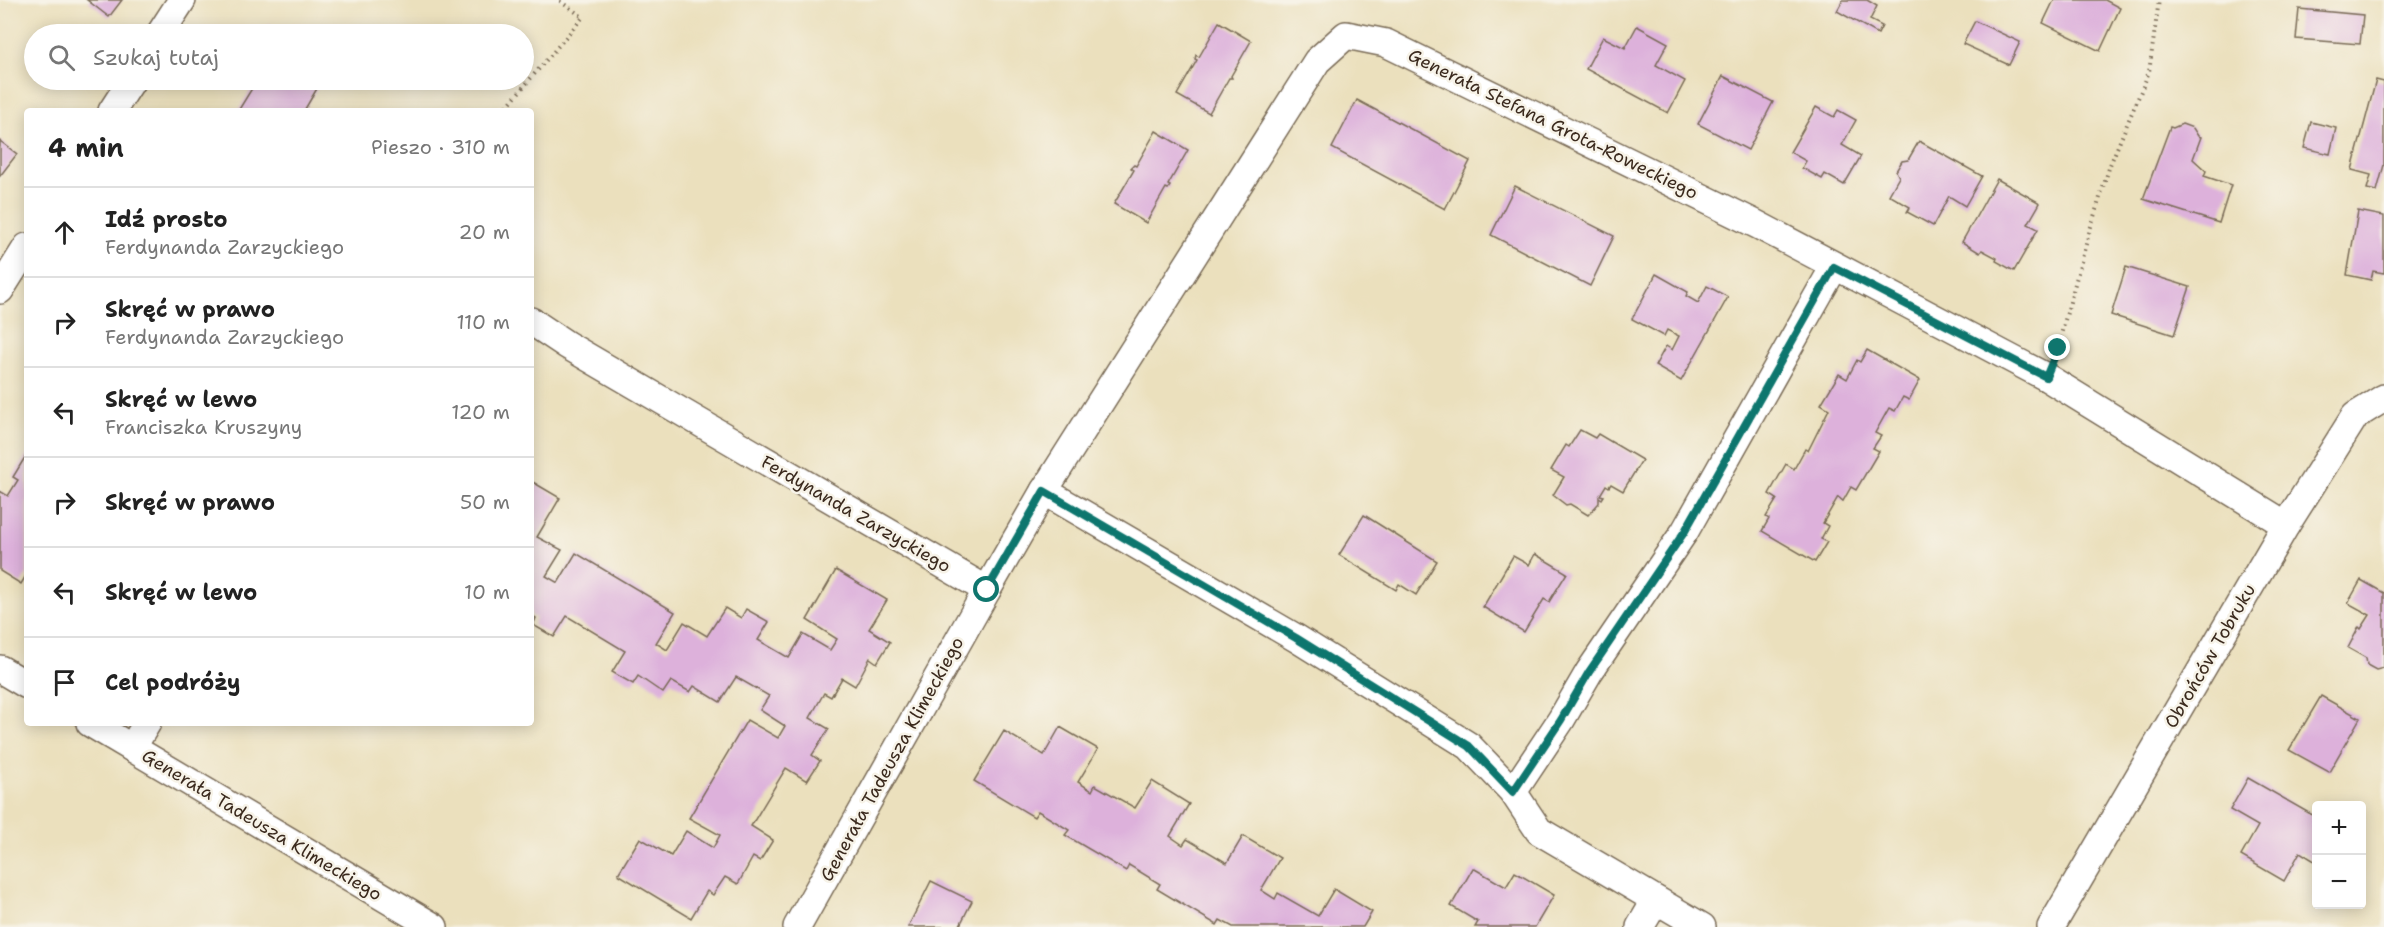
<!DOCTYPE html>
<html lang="pl">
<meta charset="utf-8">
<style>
:root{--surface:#fff;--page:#f6f6f6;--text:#222;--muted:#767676;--line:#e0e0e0}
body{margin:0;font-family:"Shantell Sans",sans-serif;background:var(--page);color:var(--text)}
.controls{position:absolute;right:18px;bottom:18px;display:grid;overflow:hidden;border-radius:6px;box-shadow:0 3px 15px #0003}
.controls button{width:54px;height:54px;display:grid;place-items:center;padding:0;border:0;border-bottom:2px solid var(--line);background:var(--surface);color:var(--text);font:30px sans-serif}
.stop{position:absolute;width:18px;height:18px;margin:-14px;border:4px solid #0f766e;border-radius:50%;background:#fff}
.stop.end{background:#0f766e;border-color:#fff;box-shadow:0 2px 6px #0008}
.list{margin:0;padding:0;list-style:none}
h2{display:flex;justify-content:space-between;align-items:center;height:78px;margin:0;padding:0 24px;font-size:26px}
h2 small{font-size:20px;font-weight:400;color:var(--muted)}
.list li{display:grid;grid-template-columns:39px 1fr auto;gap:18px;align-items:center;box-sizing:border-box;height:90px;padding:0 24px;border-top:2px solid var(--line)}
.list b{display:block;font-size:22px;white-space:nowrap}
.list p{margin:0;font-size:20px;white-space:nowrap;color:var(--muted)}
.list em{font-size:20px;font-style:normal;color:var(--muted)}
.icon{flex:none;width:33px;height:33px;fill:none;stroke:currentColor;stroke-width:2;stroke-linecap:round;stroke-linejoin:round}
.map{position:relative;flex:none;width:2384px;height:927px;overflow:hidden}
.search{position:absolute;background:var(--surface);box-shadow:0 3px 15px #0003;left:24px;top:24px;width:510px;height:66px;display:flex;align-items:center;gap:15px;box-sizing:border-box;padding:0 21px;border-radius:33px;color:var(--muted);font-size:22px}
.panel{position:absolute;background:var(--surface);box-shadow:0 3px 15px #0003;left:24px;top:108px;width:510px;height:618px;border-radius:6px}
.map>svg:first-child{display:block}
.building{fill:#ddb1db}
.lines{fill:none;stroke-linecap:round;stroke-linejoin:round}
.street-casing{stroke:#796a56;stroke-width:30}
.path{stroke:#796a56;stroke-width:4;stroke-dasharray:1.5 4.5;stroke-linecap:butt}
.street{stroke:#fff;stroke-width:27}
.route{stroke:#0f766e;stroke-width:8}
.labels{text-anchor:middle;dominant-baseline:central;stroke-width:5;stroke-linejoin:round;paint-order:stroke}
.street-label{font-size:18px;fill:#3b2a1e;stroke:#f7f3e8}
</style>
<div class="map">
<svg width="2384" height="927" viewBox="0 0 2384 927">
<rect width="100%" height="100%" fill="#f7f3e8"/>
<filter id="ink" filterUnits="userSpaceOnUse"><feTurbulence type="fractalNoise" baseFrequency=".0167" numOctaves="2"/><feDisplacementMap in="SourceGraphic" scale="12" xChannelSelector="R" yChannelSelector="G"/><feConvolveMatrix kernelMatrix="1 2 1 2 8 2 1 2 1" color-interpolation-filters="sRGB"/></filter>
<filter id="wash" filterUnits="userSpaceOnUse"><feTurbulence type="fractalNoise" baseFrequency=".008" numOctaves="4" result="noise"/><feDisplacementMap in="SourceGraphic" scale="24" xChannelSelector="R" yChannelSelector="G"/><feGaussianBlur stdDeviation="1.35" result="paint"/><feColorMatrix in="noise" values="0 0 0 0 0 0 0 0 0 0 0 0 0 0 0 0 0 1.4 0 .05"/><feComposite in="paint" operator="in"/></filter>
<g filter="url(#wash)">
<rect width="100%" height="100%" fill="#ebe0bd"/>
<g id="blocks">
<g class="building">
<polygon points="87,0 122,0 109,17"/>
<polygon points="1843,0 1867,0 1877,6 1870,20 1882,26 1878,34 1837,11"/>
<polygon points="2054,0 2105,0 2120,8 2100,51 2043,23"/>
<polygon points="2299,9 2363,15 2360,44 2296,39"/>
<polygon points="1975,21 2020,42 2009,65 1963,44"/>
<polygon points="1219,22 1251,41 1231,76 1232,78 1229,78 1209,113 1177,95 1197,60 1195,59 1196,55 1199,57"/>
<polygon points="269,24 286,34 263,34"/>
<polygon points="1637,26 1668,43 1656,65 1685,81 1668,113 1586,69 1603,37 1625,48"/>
<polygon points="1723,76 1773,102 1748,150 1698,124"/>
<polygon points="264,80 322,80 305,109 309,111 238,111 254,85 259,88"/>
<polygon points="2376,80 2384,82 2384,165 2377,191 2367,189 2371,175 2352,170"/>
<polygon points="1357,100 1470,161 1445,209 1332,148"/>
<polygon points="1816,107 1834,117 1838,110 1856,120 1842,145 1861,156 1844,185 1825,174 1822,179 1802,168 1806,161 1790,152"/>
<polygon points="2311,122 2336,128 2330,154 2304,148"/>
<polygon points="2182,124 2193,128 2198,136 2201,137 2193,159 2206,171 2204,176 2231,185 2219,223 2143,199 2170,127 2173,128"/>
<polygon points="1156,131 1188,150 1168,185 1170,186 1168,189 1166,188 1146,223 1114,204 1134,170 1131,168 1134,165 1136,166"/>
<polygon points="0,141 17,154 0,176"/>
<polygon points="1919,141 1982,176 1965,206 1949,196 1933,226 1907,212 1910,207 1889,195 1899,177 1896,171 1902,161 1908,160"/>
<polygon points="1997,179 2040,203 2028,224 2038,229 2014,271 1996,261 1997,258 1982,250 1980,253 1962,242"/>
<polygon points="1515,186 1614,236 1590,286 1491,235"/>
<polygon points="2358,211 2384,216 2384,273 2373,271 2371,280 2347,275"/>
<polygon points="2126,267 2190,287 2174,335 2111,315"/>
<polygon points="1656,274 1688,292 1686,296 1698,303 1707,286 1728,297 1681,381 1655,366 1666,346 1672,350 1679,336 1667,330 1664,336 1632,319"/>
<polygon points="1867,350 1920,380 1909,400 1903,397 1895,411 1889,408 1875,433 1881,436 1873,448 1879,451 1856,490 1851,487 1843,501 1838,497 1823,523 1828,526 1821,539 1827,542 1815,562 1762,531 1769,519 1766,517 1777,499 1769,494 1786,464 1794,469 1805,449 1808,451 1829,409 1821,404 1839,374 1847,379 1857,360 1860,362"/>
<polygon points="1580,430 1595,438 1598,434 1642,460 1623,491 1611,484 1609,487 1606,485 1600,495 1604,496 1602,499 1599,497 1599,503 1588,515 1570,504 1566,505 1553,495 1564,477 1551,470 1566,445 1569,447"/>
<polygon points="27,454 27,574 21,584 0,571 0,491 8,496 18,480 13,477"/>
<polygon points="531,481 560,498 537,537 562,550 546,576 558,583 576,553 675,612 656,643 667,650 684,622 707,636 725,608 741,618 746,609 769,622 758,640 789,658 803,634 830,650 837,639 807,620 836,570 887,600 869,629 890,642 877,663 870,658 855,686 842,678 831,697 824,693 810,718 829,729 812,755 820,761 807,781 786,768 751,826 773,840 760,861 753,857 738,884 725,877 713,895 707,891 691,918 618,874 640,838 671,856 686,831 713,848 720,835 689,818 747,720 778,738 785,726 760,710 769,696 736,677 720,702 694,686 690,692 671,681 663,693 638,676 633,684 612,672 625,651 567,616 554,637 533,625 536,618 531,615"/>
<polygon points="1364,515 1437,561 1416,595 1399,584 1396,590 1339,555"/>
<polygon points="1535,554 1567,573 1549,602 1544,599 1524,632 1483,607 1513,556 1529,565"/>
<polygon points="2361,580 2384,593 2384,668 2376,670 2367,665 2366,658 2348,648 2359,627 2361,629 2370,615 2348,603"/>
<polygon points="2321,696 2360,718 2329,772 2289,750"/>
<polygon points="1060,727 1098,749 1078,782 1092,791 1095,785 1135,808 1152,781 1189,804 1170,836 1183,845 1187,839 1227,863 1243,836 1280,858 1261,890 1275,899 1278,893 1318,916 1334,889 1372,912 1363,927 1233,927 1220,920 1217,925 1157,889 1160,884 1129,865 1126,871 1065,835 1069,830 1038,811 1034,817 974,781 1004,731 1044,755"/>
<polygon points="2248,778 2316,817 2316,862 2300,852 2284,881 2241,856 2258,826 2230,810"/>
<polygon points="1473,868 1506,887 1515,872 1554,895 1535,927 1475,927 1478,922 1451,906"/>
<polygon points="931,881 972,901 959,927 908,927"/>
</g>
</g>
</g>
<g filter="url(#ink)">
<use href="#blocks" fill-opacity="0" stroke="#796a56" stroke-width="1.5"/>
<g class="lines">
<defs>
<g id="street">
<polyline points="160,34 182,0"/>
<polyline points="112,111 132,80"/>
<polyline points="0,290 27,247"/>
<polyline points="531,321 567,345 987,590 1044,491 1296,638 1469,746 1513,792 1539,831 1702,927"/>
<polyline points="1044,491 1317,61 1346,35 1386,43 1756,224 2046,377 2286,525"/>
<polyline points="0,669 27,685"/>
<polyline points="90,723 434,927"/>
<polyline points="132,748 147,723"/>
<polyline points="1513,792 1561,720 1589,672 1685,531 1834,267"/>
<polyline points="797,927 987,590"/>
<polyline points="1640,927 1656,900"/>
<polyline points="2051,927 2286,525 2333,451 2355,416 2384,398"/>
</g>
</defs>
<use href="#street" class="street-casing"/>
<g class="path">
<polyline points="503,111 583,17 558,0"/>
<polyline points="2057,349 2089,233 2110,165 2149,72 2159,0"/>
</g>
<use href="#street" class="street"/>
</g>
</g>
<g class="lines" filter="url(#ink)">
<polyline class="route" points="987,590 1044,491 1296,638 1469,746 1513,792 1561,720 1589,672 1685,531 1834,267 2046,377 2058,348"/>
</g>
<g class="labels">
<g class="street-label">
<text transform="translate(1553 124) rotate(26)">Generała Stefana Grota-Roweckiego</text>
<text transform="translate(856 514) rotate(30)">Ferdynanda Zarzyckiego</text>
<text transform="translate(2210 656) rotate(-60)">Obrońców Tobruku</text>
<text transform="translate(892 759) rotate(-61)">Generała Tadeusza Klimeckiego</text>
<text transform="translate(262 825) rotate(31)">Generała Tadeusza Klimeckiego</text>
</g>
</g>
</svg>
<div class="controls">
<button>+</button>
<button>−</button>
</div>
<div class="stop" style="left:987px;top:590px"></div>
<div class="stop end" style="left:2058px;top:348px"></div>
<div class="search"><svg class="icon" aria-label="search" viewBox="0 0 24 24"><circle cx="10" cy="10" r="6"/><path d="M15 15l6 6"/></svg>Szukaj tutaj</div>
<section class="panel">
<h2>4 min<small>Pieszo · 310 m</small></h2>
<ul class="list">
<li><svg class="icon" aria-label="ahead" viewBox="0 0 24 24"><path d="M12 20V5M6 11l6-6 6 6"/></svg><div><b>Idź prosto</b><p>Ferdynanda Zarzyckiego</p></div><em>20 m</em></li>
<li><svg class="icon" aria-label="right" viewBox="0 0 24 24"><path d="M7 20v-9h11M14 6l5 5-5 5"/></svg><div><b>Skręć w prawo</b><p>Ferdynanda Zarzyckiego</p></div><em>110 m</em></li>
<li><svg class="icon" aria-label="left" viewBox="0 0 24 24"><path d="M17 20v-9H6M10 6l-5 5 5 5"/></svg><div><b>Skręć w lewo</b><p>Franciszka Kruszyny</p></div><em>120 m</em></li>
<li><svg class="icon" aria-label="right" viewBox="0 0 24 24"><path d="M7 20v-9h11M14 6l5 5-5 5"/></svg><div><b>Skręć w prawo</b></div><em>50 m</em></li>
<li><svg class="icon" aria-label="left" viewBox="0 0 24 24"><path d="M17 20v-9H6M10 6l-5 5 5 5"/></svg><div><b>Skręć w lewo</b></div><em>10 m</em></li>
<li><svg class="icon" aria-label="arrive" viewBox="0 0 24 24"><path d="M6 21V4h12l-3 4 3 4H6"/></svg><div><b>Cel podróży</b></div></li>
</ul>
</section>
</div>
